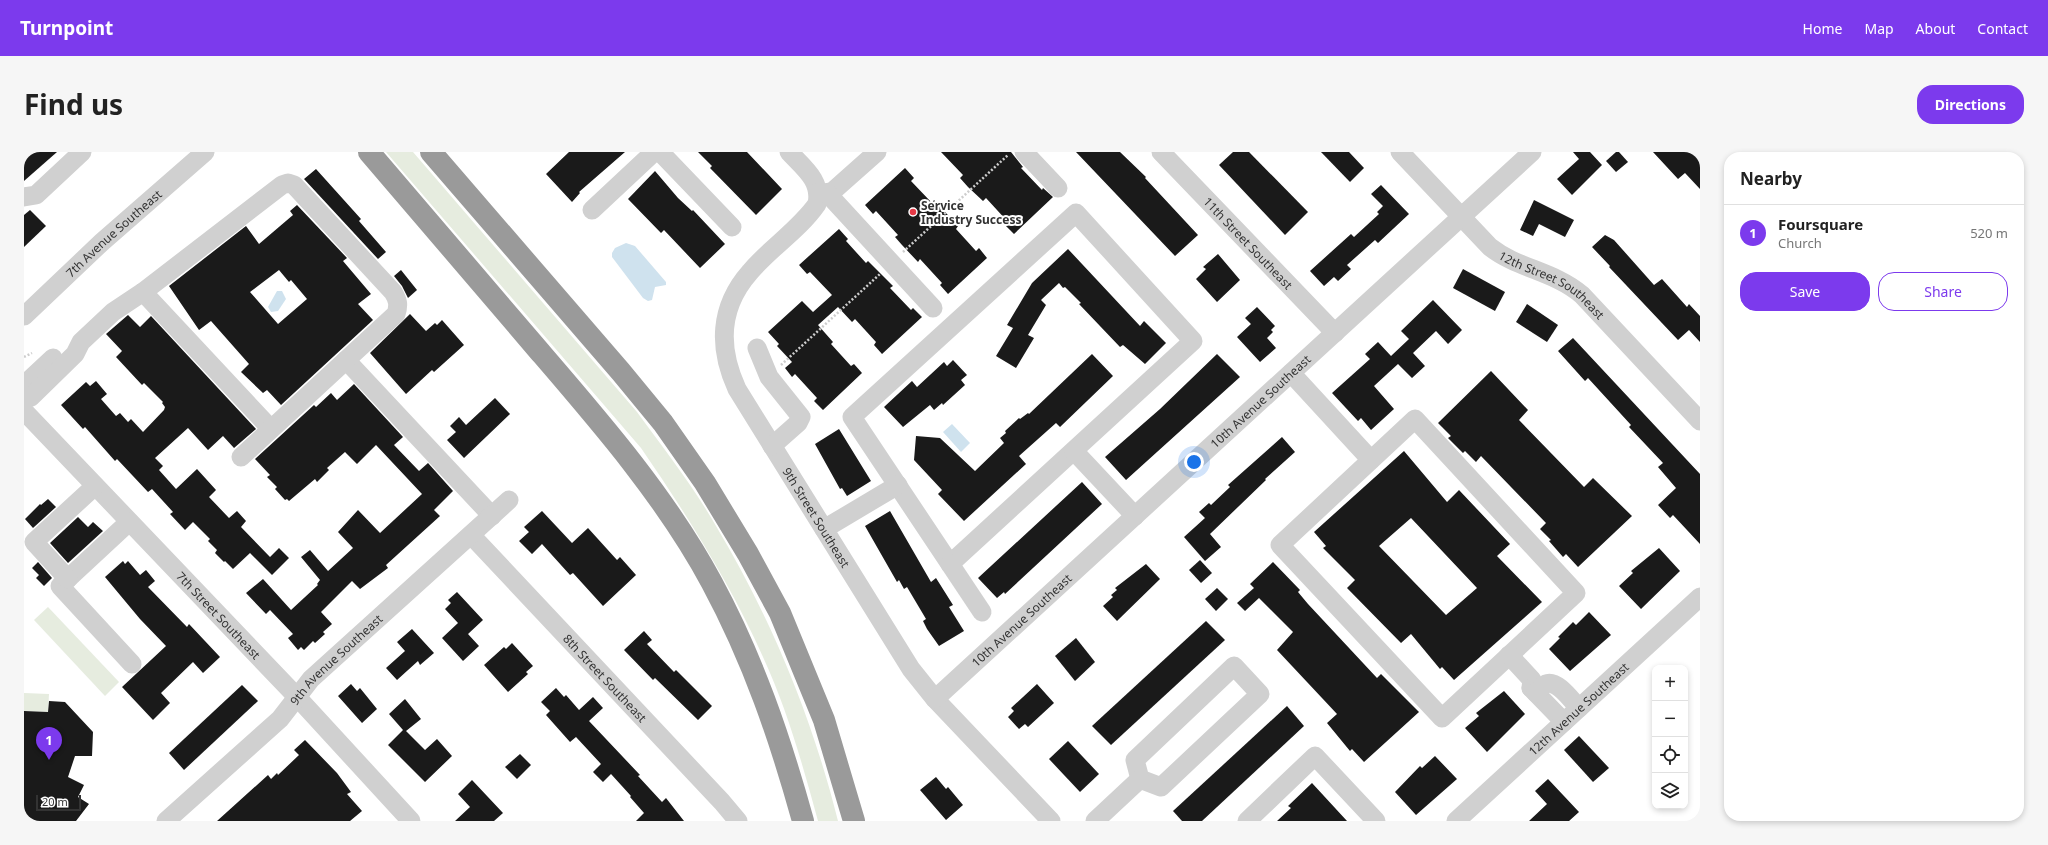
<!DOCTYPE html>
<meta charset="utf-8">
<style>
:root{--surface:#fff;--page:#f6f6f6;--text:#222;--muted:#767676;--line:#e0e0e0;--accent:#7c3aed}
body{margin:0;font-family:"Noto Sans",sans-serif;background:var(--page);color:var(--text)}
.controls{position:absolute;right:12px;bottom:12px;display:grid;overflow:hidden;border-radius:8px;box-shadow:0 2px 6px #0003}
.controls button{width:36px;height:36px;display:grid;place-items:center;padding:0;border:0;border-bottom:1px solid var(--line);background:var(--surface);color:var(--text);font:20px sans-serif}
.scale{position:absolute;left:12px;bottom:10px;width:45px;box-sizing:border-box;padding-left:4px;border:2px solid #333;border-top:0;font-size:11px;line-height:14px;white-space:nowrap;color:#333;-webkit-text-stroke:3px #fff;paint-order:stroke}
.you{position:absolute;left:1170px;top:310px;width:14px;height:14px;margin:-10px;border:3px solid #fff;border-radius:50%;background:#1a73e8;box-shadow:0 0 0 6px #1a73e833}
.badge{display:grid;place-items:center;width:26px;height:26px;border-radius:50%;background:var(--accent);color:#fff;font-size:13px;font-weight:700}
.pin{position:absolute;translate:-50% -33px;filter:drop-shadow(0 1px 2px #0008)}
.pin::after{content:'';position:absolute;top:21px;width:14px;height:12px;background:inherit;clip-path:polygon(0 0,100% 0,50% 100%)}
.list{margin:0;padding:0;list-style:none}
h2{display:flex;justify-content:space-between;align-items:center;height:52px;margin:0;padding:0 16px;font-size:17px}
h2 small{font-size:13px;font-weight:400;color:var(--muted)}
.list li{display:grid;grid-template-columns:26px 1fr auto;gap:12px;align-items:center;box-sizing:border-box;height:56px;padding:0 16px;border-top:1px solid var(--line)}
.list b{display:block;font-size:15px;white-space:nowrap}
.list p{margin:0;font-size:13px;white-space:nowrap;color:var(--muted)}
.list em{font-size:13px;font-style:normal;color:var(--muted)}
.actions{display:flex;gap:8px;padding:12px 16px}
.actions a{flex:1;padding:9px 0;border:1px solid var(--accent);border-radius:16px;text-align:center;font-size:14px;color:var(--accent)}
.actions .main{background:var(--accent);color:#fff}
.icon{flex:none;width:22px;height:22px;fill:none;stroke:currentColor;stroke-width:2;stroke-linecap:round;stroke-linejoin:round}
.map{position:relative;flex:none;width:1676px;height:669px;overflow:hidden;border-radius:16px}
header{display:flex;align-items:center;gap:24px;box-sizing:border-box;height:56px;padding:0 20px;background:var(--accent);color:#fff}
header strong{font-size:19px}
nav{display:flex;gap:22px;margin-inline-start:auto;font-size:14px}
.intro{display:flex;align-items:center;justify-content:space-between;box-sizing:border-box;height:96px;padding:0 24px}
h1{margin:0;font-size:28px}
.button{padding:10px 18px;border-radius:16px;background:var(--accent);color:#fff;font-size:14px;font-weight:700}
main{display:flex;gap:24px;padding:0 24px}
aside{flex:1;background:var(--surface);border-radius:16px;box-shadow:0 2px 6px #0003}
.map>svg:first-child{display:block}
.green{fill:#e6ecdf}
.water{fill:#cfe2ee}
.building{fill:#1a1a1a;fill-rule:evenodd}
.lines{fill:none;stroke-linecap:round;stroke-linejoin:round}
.path{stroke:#cdcdcd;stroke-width:2.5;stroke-dasharray:2 2;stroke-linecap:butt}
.minor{stroke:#d0d0d0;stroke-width:19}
.highway{stroke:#9a9a9a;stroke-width:22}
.poi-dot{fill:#e63946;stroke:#fff;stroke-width:1.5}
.labels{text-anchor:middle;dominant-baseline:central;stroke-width:4;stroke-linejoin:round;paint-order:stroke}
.poi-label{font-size:12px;font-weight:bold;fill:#333;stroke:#fff;text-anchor:start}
.street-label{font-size:12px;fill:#333;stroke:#fff}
</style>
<header>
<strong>Turnpoint</strong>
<nav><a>Home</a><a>Map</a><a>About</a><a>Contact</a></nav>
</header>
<div class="intro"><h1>Find us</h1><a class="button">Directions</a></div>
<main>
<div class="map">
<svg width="1676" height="669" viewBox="0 0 1676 669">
<rect width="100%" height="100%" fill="#fff"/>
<g class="green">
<path d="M362 0H389L613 260C640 297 669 334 692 374 747 466 788 565 814 669H794C779 614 763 557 739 505 706 431 663 363 617 296Z"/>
<polygon points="24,455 95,530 81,544 10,468"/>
<polygon points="0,541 25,542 24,560 0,559"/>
</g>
<g class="water">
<polygon points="602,91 611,94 642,130 642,133 631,135 628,148 624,149 619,146 588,105 588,101 591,96"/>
<polygon points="253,139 258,139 262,147 254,159 247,160 244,155"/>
<polygon points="928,272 946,291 937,300 919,280"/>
</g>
<g class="building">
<polygon points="0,0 33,0 0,29"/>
<polygon points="545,0 601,0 555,40 556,41 548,50 522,22"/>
<polygon points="674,0 723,0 758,37 732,63 686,16 688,14"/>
<polygon points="917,0 987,0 999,15 997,16 1018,38 1019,36 1029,45 990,82 981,73 984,70 962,46 959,49 944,35 936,26 939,23"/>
<polygon points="1052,0 1096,0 1122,25 1121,26 1174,83 1151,104"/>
<polygon points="1209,0 1225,0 1284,60 1261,83 1195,13"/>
<polygon points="1297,0 1325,0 1340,16 1326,30"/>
<polygon points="1549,0 1566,0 1578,13 1548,43 1533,27 1555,7"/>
<polygon points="1592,0 1595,0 1604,10 1592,20 1582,9"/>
<polygon points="1629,0 1669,0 1676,7 1676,37 1661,21 1654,27"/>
<polygon points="881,16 890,26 887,29 908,51 910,48 934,74 932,77 952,99 955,96 963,106 924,142 916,133 918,131 896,107 894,110 878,93 871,85 874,83 852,59 849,62 841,53"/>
<polygon points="292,17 337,67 335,69 362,100 354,107 280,27"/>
<polygon points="631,19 654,46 668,59 669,58 701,92 676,116 640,78 637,81 604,47"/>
<polygon points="1357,33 1385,62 1354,91 1351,88 1323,113 1327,117 1314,129 1310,125 1300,134 1286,119 1327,82 1330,85 1355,62 1353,60 1359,54 1347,42"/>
<polygon points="1510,48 1550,68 1541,85 1515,72 1509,84 1496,78"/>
<path d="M273 53 323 106 319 109 347 142 334 152 349 168 257 253 243 238 239 241 217 220 225 212 187 169 175 178 145 134 222 74 235 92 269 63 266 59ZM255 118 265 130 267 128 283 147 254 172 226 140Z"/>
<polygon points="6,58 22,74 0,95 0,63"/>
<polygon points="815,77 824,87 822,89 842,111 844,109 869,134 866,136 887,158 889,156 898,165 858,202 850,193 852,190 831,167 828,170 814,155 794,173 809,190 807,192 827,214 830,212 838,221 799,258 790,249 793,246 771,222 768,225 761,216 768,210 753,194 755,192 744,180 778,149 789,160 808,143 786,120 783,122 775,113"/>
<polygon points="1581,83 1590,88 1630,133 1638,127 1663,155 1665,152 1676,164 1676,190 1665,178 1654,188 1585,115 1586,114 1568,95"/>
<polygon points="1044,97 1116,174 1120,169 1142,191 1121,212 1099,193 1096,195 1055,152 1057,151 1041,135 1039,136 1035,131 1017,148 1022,153 1004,183 1010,186 992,216 972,204 989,176 983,173 1008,131"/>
<polygon points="1194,102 1216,128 1193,150 1172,127 1182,117 1179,115"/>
<polygon points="1439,117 1481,140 1471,159 1429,136"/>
<polygon points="377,118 393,138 384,146 378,134 370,124"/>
<polygon points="1409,148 1438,178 1424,192 1412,179 1389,201 1401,214 1388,226 1374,212 1350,234 1370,257 1347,278 1337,266 1334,269 1308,241 1346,207 1341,202 1354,190 1367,204 1385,187 1377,179"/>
<polygon points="1503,152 1534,173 1523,190 1492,170"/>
<polygon points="1233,155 1251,174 1247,178 1249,180 1243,186 1252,196 1236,210 1213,185 1227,172 1221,166"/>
<polygon points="386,162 402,179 411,171 413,173 418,168 440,193 410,220 408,218 382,242 346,201"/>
<polygon points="104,163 116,175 127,164 232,277 210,296 199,284 184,298 164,276 131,306 139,314 135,318 152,337 173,317 192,338 185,345 205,366 213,359 222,369 217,375 246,405 255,396 265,406 248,423 226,401 209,417 201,409 200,410 191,401 193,398 184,389 186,387 169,370 161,378 146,362 149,360 128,337 124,340 93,307 91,309 61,275 59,277 37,253 62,230 66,234 72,229 83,242 77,247 92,264 96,261 104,270 107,267 119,280 140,258 141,255 138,251 139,250 120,231 118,233 92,205 98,199 82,182"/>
<polygon points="1549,186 1676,322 1676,392 1649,363 1646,366 1634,353 1652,336 1634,315 1639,311 1605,275 1607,273 1564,226 1561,229 1534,199"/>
<polygon points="1068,202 1089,224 1036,275 1032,271 995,304 1002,312 940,369 914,342 918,338 890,308 892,284 916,286 951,319 980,291 976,286 982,281 981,279 995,266 996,267 1004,261 1005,262"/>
<polygon points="1193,202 1216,225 1102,328 1081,305 1136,257"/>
<polygon points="929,208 943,223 937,228 941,233 919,253 918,251 910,258 906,253 879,275 860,255 888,229 893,235 920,210 923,214"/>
<polygon points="1467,219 1504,258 1495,268 1560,335 1569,326 1608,364 1554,415 1542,402 1539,405 1525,389 1527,388 1516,377 1522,371 1457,304 1452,310 1441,299 1439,301 1424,286 1427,284 1414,271"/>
<polygon points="330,232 379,285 370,293 395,319 404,311 429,339 410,358 416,364 362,413 364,416 336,437 328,429 297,460 308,472 299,480 301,482 291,491 289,489 280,498 277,495 274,498 264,486 269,482 246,458 242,462 222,441 239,427 267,458 294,433 293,432 296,428 277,405 286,398 304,419 329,396 314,380 334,358 356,381 398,342 352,293 333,312 321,300 303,316 305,318 293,330 291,327 265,349 263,347 261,348 251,337 253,335 243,325 246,323 231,307 290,253 292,255 307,241 313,248"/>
<polygon points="471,246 486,262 440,306 423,288 432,280 426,274 435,265 442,273"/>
<polygon points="815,277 847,329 823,344 818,336 816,337 791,292"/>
<polygon points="1258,285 1271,300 1241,327 1242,328 1186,382 1197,395 1181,409 1160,385 1181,366 1175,360 1185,351 1187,353 1206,335 1204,333"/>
<path d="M1380 299 1423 350 1435 338 1486 392 1473 404 1518 450 1430 528 1418 515 1416 517 1387 482 1377 491 1323 436 1331 428 1299 396 1302 394 1290 380ZM1387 366 1453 436 1422 463 1355 394Z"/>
<polygon points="1058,330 1078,352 981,442 980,440 973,446 954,426"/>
<polygon points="24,347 32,355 9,376 1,367 16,352 17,353"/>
<polygon points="518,359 548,391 564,376 593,408 596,405 612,423 579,454 549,421 546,423 518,392 508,402 495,389 505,380 500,375"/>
<polygon points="866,359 907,430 912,426 929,453 925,455 940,479 915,494 903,477 899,469 902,467 883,435 880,437 875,428 873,430 841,374"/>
<polygon points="54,365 64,375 69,370 79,379 44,411 26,391"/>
<polygon points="1635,396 1656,419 1617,457 1595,434 1609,421 1607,419"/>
<polygon points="1176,408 1188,421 1177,431 1165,418"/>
<polygon points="99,409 101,412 104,409 116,423 122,418 131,429 124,435 163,475 165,472 196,505 179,521 169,510 137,541 146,551 129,568 98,535 142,494 116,467 81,425"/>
<polygon points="14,410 28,426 20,434 12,426 15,423 8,416"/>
<polygon points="1249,410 1276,438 1274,440 1284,452 1353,526 1357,522 1395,560 1340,610 1328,597 1326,599 1303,571 1313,562 1253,498 1269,480 1235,446 1221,459 1213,451 1230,436 1226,432"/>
<polygon points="1122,412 1136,427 1093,469 1079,454 1089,445 1087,443 1093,438 1091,436"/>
<polygon points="1193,436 1204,447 1192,459 1181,447"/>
<polygon points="433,440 459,468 444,482 455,494 439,509 418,486 434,471 421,457 427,451 424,448"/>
<polygon points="1565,460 1587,483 1546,519 1525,497 1536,486 1534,485 1549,470 1552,473"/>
<polygon points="1182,469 1201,488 1087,593 1068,574"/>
<polygon points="388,477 410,501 396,513 394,509 373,528 362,516 381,499 373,490"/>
<polygon points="620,479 628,488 623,492 650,520 652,518 688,554 674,568 631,526 629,528 600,498"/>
<polygon points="1052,486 1071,510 1051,529 1031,504"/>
<polygon points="488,491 509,514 502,520 504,522 484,540 460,513 480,495 482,497"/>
<polygon points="327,532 333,539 336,536 353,557 338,571 314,544"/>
<polygon points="1013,532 1030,551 1004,575 1001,572 995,577 984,565 990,559 987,556"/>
<polygon points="218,533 234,549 160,618 145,601"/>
<polygon points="532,536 540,545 542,543 555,558 569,545 579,556 565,569 616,623 614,624 638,650 642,646 660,669 612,669 620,661 606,645 607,644 587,622 579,630 569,620 577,612 552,585 546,590 522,563 526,559 517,550"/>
<polygon points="1480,539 1501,562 1463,600 1441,576 1455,564 1452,561"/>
<polygon points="381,547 397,567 382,579 401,598 413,587 428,604 401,630 364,593 379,578 365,562"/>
<polygon points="25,549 41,550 69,580 68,604 51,604 44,625 60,633 54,645 65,652 52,669 0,669 0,559 24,560"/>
<polygon points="1263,554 1280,574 1178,669 1158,669 1149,659"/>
<polygon points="1555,584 1585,616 1569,630 1540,598"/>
<polygon points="281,588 313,621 327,640 323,642 338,659 326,669 193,669 244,623 247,627 253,621 254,623 275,603 270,598"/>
<polygon points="1044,589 1075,622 1056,640 1025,607"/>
<polygon points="496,602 507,613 493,627 481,615"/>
<polygon points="1411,604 1433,627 1392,663 1371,640 1396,614 1398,616"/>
<polygon points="912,625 922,637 924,635 939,653 922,668 896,638"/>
<polygon points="1524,627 1555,660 1545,669 1505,669 1523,652 1511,639"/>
<polygon points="448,628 479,661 470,669 431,669 446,655 434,642"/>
<polygon points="1288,631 1323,669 1253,669 1267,656 1264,654"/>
</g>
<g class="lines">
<g class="path">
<polyline points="879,100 984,3"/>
<polyline points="0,205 8,201"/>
<polyline points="757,213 856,122"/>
</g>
<g class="minor">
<polyline points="636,0 708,75"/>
<path id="s1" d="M765 0C780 16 798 29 793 52 775 78 746 96 726 120 695 155 694 196 713 237L887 517 911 547 1027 669"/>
<polyline points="1000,0 1034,36"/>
<path id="s2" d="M1137 0 1311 181"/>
<path id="s3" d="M1376 0 1466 95C1494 117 1530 119 1558 143L1676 269"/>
<polyline points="795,40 803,41 809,39 853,0"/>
<polyline points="803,41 909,156"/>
<polyline points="0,45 12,43 58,0"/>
<polyline points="568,58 630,0"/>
<polygon points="1052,61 1169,189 926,412 828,265"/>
<polyline points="119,140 247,277"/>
<path id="s4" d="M0 164 78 90 181 0"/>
<polyline points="733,196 745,225 777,265 774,271 748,294"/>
<polyline points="322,208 468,364"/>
<polyline points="1267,221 1347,308"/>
<polyline points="0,233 29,206"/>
<path d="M0 247 7 245 51 202 57 190 89 160 119 140 258 33 264 31 270 33 369 140C374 148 375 153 372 162L217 305"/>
<path id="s5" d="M0 259 274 546 387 669"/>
<polygon points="1391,267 1552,441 1418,566 1256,393"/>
<polyline points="1050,299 1111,364"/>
<polyline points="105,370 36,434 108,512"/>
<polyline points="800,377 874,333"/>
<path id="s6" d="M447 383 698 650 714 669"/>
<polyline points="926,412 958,460"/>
<polyline points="44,427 10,390 71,334"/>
<polyline points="1485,503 1508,528 1507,536"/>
<polygon points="1210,514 1236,542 1137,635 1116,627 1111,608"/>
<polyline points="1507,536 1540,570"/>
<path d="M1512 541C1515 538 1518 534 1522 532 1533 527 1548 549 1555 556"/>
<path id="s7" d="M911 547 1508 0"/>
<path id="s8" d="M142 669 256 567 287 527 485 348"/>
<polyline points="1071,669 1116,627"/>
<polyline points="1223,669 1291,604 1352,669"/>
<path id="s9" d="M1432 669 1676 445"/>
</g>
<g class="highway">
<path d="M345 0C402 67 459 134 516 200 578 272 643 347 688 431 729 507 756 586 779 669"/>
<polyline points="407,0 597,220 639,271 681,331 724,402 756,461 800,568 830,669"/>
</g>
</g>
<circle class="poi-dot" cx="889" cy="60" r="4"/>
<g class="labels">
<g class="poi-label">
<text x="897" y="53">Service<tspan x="897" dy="14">Industry Success</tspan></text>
</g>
<g class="street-label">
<text stroke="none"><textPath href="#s4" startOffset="122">7th Avenue Southeast</textPath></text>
<text stroke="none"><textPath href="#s2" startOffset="126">11th Street Southeast</textPath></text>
<text stroke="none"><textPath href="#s3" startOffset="204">12th Street Southeast</textPath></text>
<text stroke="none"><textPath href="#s7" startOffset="441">10th Avenue Southeast</textPath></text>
<text stroke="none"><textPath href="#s1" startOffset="434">9th Street Southeast</textPath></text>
<text stroke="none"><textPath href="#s5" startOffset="282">7th Street Southeast</textPath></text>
<text stroke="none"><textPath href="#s7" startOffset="117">10th Avenue Southeast</textPath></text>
<text stroke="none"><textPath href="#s8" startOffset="235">9th Avenue Southeast</textPath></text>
<text stroke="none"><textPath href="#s6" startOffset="196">8th Street Southeast</textPath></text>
<text stroke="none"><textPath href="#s9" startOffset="166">12th Avenue Southeast</textPath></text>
</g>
</g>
</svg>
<div class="controls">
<button>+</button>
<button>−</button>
<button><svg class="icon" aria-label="locate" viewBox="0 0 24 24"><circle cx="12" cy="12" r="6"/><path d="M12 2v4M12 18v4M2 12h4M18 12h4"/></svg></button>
<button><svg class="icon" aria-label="layers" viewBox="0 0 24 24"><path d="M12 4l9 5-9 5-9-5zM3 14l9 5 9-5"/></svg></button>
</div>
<div class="scale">20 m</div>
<div class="you"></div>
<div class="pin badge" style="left:25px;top:608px">1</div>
</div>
<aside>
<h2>Nearby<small></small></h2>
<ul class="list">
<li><span class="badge">1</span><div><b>Foursquare</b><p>Church</p></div><em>520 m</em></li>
</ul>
<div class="actions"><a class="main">Save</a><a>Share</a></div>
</aside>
</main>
